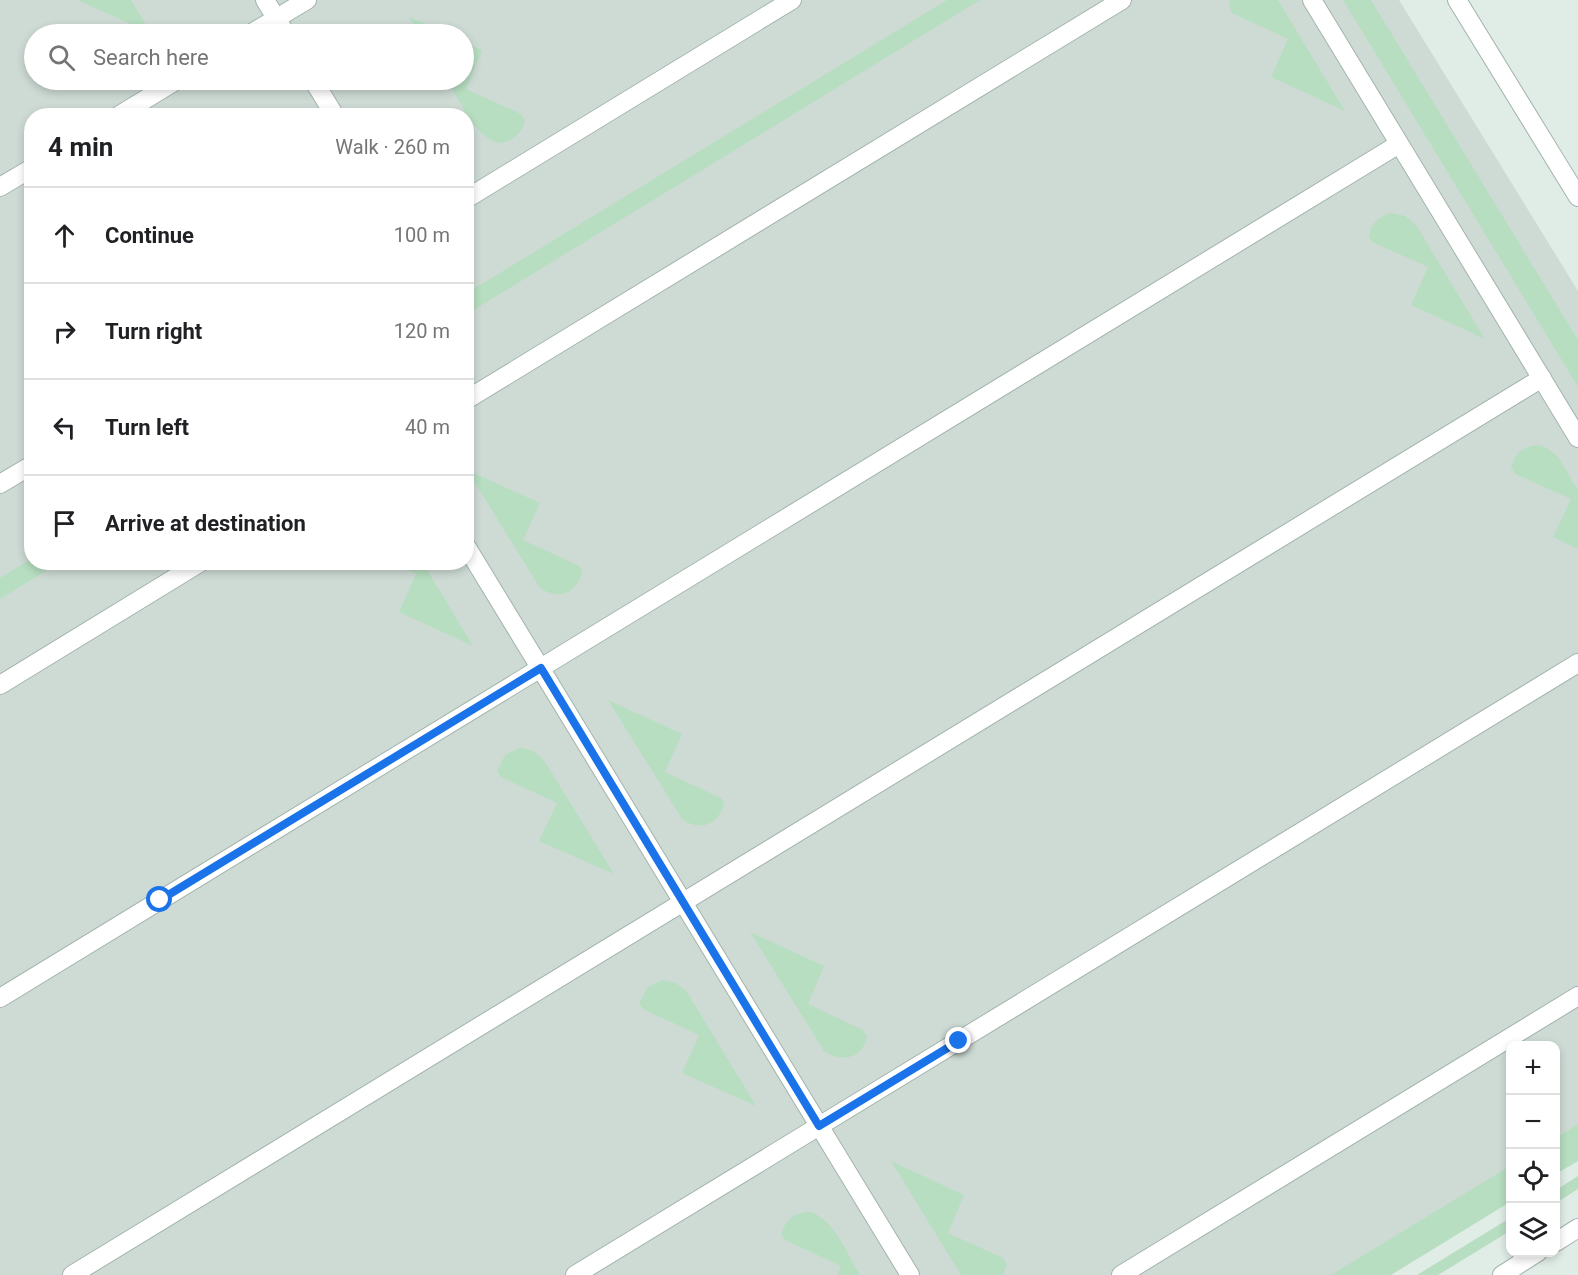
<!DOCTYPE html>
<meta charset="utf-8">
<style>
:root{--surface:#fff;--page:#f6f6f6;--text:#202124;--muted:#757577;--line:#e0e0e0}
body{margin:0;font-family:Roboto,sans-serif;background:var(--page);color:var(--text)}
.controls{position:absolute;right:18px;bottom:18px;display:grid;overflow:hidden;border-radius:12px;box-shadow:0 3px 9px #0003}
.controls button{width:54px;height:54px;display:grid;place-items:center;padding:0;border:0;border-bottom:2px solid var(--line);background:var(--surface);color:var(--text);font:30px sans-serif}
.stop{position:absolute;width:18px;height:18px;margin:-14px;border:4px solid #1a73e8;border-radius:50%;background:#fff}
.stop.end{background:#1a73e8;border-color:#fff;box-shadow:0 2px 6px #0008}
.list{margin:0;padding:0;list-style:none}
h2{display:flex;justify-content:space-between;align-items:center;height:78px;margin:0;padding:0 24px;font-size:26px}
h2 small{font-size:20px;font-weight:400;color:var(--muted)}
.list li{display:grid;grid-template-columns:39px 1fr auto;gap:18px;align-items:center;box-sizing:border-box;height:96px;padding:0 24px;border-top:2px solid var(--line)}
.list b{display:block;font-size:22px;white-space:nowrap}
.list em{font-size:20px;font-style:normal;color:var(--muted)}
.icon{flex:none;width:33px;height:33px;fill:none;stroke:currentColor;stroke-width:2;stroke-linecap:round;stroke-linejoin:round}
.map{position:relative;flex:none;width:1578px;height:1275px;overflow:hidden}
.search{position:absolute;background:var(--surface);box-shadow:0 3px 9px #0003;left:24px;top:24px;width:450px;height:66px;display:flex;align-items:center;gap:15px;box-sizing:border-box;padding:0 21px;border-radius:33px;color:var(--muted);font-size:22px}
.panel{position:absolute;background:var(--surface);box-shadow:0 3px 9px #0003;left:24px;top:108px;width:450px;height:462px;border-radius:24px}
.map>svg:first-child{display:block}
.built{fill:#cedbd5;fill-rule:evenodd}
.green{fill:#b7dec1}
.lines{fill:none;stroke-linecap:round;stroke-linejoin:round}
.minor-casing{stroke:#a3b4ad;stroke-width:20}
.minor{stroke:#fff;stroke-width:18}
.route{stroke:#1a73e8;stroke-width:8}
</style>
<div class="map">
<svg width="1578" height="1275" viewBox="0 0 1578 1275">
<rect width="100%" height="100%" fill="#e0ece6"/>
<path class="built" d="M0 0H1399L1578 291V1128L1556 1142V1046H1510V1170L1343 1275H0ZM34 34H464V80H34ZM32 116H466V562H32Z"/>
<g class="green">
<polygon points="77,0 131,0 151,33"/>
<polygon points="947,0 980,0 467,314 467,293"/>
<polygon points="1230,0 1278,0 1345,111 1271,77 1288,39 1232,13 1229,7"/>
<polygon points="1343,0 1371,0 1578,340 1578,387"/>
<polygon points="409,17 448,34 420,34"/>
<path d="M464 42 482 50 466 89 521 114 525 120C523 130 517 137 508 141 482 153 458 97 447 80H464Z"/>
<path d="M1391 213 1405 216 1416 225 1485 339 1411 305 1428 267 1372 242 1369 236C1371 224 1379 216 1391 213Z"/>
<path d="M1540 445 1547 448 1558 457 1578 490V549L1553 537 1571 499 1515 474 1511 467C1515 452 1525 445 1540 445Z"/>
<path d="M467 470 540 503 523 540 579 566 582 572C577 594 557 600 540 588Z"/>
<polygon points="31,559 32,562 59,563 0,599 0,578"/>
<polygon points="391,563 423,563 473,646 399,612 416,574"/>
<path d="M608 700 682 734 665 772 721 798 724 804C718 825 700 832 682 819Z"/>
<path d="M519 748C530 748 537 753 544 760L614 874 539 841 557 803 501 777 497 771 505 755Z"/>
<path d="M750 932 824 966 808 1004 863 1030 867 1036C863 1059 842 1063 824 1051Z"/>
<polygon points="662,980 676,983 687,992 756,1106 682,1073 699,1035 643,1009 639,1003 648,987"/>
<polygon points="1578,1124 1578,1161 1556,1174 1556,1138"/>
<polygon points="891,1161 964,1195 948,1233 1003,1258 1007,1264 1003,1275 961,1275"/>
<polygon points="1510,1166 1510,1202 1391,1275 1331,1275"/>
<polygon points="1578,1176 1578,1189 1556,1203 1556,1190"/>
<path d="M811 1212C835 1221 847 1254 860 1275H837L841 1266 785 1240 781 1234C786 1219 795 1212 811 1212Z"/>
<polygon points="1510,1218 1510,1231 1438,1275 1417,1275"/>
</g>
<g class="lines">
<defs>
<g id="minor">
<polyline points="265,0 286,34"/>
<polyline points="1312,0 1578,438"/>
<polyline points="1457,0 1578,197"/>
<polyline points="250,34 307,0"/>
<polyline points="313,80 335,116"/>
<polyline points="118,116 177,80"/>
<polyline points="0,187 32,168"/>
<polyline points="466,199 792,0"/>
<polyline points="466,400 1122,0"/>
<polyline points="0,484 32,465"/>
<polyline points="466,546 910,1275"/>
<polyline points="0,685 201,562"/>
<polyline points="0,998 1399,144"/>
<polyline points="1556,1242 1578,1228"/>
<polyline points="72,1275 1542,378"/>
<polyline points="575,1275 1578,663"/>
<polyline points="1121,1275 1578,996"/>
<polyline points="1502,1275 1538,1252"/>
</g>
</defs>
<use href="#minor" class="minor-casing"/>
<use href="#minor" class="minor"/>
</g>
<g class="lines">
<polyline class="route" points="160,900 541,668 819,1126 959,1041"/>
</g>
</svg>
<div class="controls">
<button>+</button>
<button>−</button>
<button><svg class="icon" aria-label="locate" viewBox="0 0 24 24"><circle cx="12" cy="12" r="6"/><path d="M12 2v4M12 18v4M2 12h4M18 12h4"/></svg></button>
<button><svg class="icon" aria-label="layers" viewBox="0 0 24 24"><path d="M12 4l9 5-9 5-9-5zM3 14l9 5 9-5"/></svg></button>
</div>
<div class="stop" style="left:160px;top:900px"></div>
<div class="stop end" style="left:959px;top:1041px"></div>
<div class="search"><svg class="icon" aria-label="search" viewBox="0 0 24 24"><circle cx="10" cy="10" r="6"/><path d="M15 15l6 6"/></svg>Search here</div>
<section class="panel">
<h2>4 min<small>Walk · 260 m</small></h2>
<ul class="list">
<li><svg class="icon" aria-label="ahead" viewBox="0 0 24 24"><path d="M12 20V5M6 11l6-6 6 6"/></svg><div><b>Continue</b></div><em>100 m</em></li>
<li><svg class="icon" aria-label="right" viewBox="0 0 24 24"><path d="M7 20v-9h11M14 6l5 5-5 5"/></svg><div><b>Turn right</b></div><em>120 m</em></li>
<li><svg class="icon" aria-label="left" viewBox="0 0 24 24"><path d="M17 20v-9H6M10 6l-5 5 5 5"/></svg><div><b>Turn left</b></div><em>40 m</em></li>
<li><svg class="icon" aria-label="arrive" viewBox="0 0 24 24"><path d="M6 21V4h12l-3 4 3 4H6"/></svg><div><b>Arrive at destination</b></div></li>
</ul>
</section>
</div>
